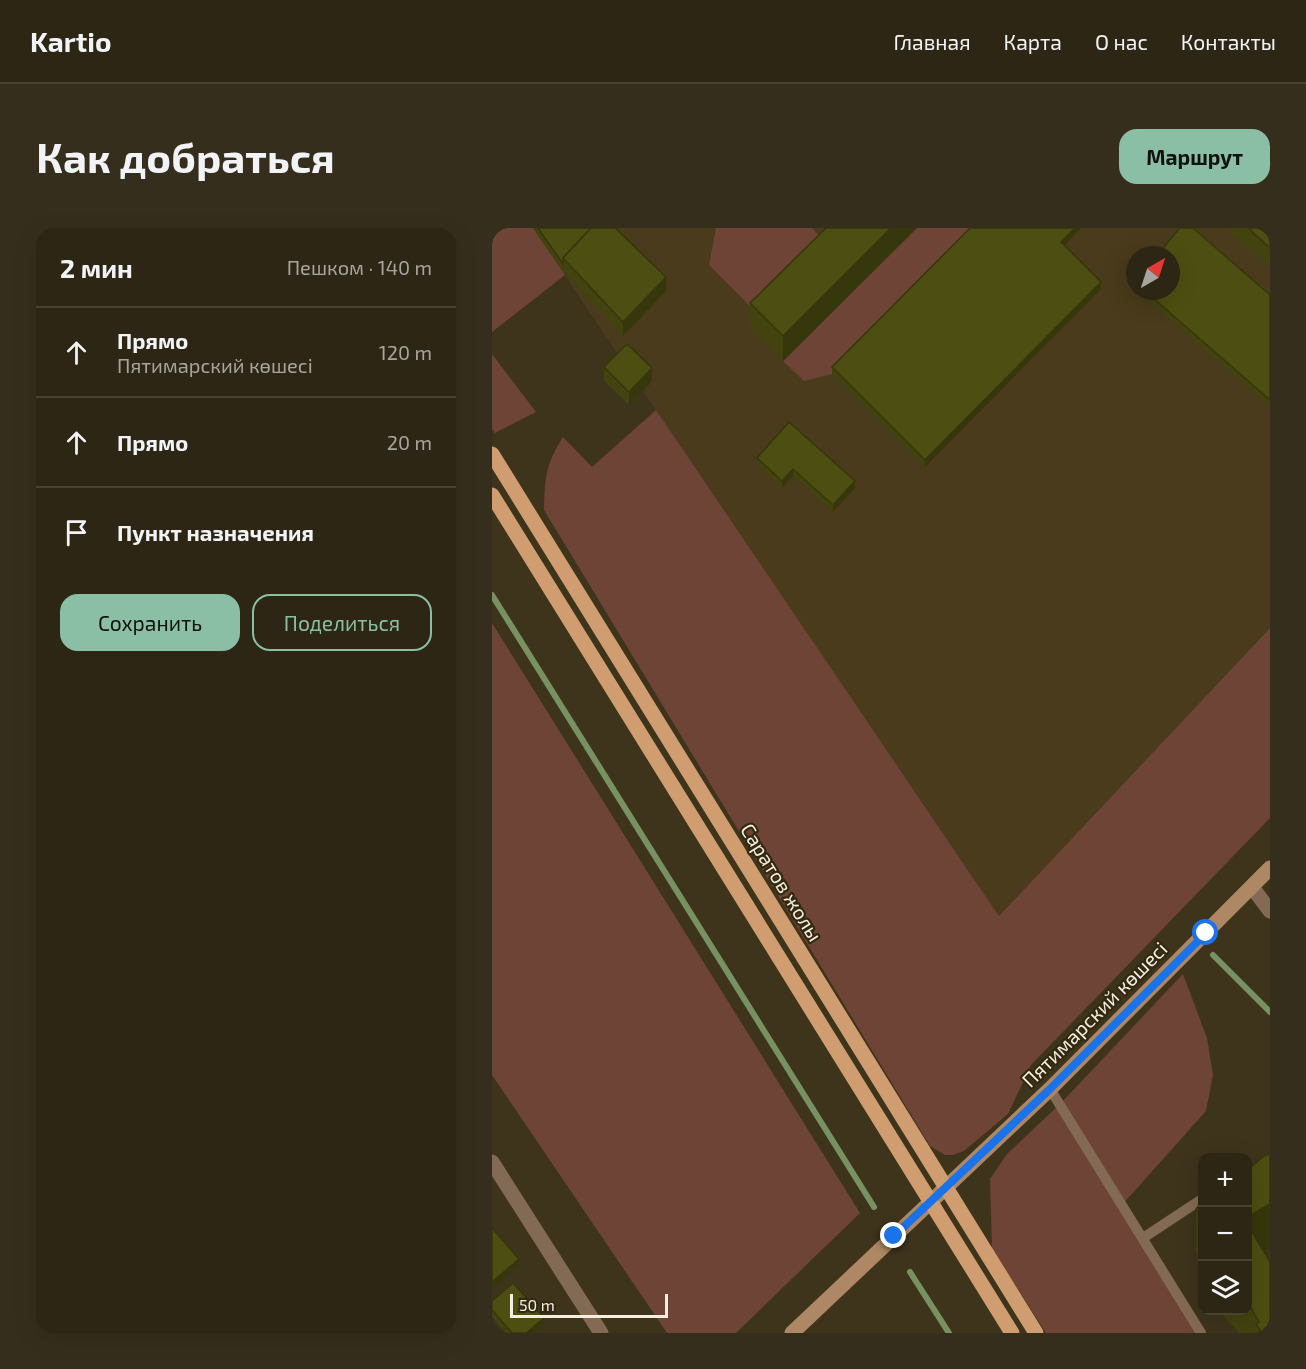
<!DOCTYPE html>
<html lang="ru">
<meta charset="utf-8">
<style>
:root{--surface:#2e2614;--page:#362e1d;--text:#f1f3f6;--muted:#a7a5a0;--line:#494334;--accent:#8abfa5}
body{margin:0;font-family:"Exo 2",sans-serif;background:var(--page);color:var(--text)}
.controls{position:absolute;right:18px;bottom:18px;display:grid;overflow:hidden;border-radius:12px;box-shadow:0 6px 24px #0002}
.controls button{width:54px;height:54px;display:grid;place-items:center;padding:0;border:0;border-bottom:2px solid var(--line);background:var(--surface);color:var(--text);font:30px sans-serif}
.compass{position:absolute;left:634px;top:18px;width:54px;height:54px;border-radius:50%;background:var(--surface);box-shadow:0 6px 24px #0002;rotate:39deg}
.scale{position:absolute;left:18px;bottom:15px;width:158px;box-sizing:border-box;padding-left:6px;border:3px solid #f4eedf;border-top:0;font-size:16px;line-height:21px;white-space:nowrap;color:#f4eedf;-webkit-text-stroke:4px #332911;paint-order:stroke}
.stop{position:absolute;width:18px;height:18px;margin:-14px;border:4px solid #1a73e8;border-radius:50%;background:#fff}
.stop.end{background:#1a73e8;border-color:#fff;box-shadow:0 2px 6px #0008}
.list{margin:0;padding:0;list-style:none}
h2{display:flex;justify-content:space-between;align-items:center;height:78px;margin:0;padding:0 24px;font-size:26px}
h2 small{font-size:20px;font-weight:400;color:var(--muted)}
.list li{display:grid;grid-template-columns:39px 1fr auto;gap:18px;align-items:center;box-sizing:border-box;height:90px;padding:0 24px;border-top:2px solid var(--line)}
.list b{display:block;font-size:22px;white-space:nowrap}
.list p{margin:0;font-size:20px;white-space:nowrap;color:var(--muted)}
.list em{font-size:20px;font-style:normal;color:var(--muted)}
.actions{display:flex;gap:12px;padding:18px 24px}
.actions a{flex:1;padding:14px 0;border:2px solid var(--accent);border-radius:18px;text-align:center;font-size:21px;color:var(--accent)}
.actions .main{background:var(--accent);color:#111}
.icon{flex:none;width:33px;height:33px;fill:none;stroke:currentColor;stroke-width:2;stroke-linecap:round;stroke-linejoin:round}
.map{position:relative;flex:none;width:778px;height:1105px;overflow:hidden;border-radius:18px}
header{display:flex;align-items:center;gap:36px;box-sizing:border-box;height:84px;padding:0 30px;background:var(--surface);border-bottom:2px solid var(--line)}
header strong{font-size:28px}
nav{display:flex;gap:33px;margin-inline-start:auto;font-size:21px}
.intro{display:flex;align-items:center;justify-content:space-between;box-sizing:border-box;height:144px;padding:0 36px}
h1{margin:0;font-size:42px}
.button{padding:15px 27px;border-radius:18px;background:var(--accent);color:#111;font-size:21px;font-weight:700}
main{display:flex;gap:36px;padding:0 36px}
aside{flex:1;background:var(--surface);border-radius:18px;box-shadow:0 6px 24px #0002}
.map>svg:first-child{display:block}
.built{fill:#493b1b;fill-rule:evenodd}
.green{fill:#6e4437}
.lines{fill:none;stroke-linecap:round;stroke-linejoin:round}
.stream{stroke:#789161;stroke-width:6}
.service{stroke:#836a54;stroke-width:10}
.minor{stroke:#836a54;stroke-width:15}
.secondary{stroke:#ae8764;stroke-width:15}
.primary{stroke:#d09d70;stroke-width:15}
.wall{fill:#42430f}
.shaded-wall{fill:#36370c}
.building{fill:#4d4e11;stroke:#36370c;stroke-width:1.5}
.route{stroke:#1a73e8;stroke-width:8}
.labels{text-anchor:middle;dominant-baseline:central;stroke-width:4.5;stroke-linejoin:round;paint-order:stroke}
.street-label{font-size:20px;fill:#f4eedf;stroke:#332911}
</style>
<header>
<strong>Kartio</strong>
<nav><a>Главная</a><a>Карта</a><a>О нас</a><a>Контакты</a></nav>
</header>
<div class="intro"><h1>Как добраться</h1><a class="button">Маршрут</a></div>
<main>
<aside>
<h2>2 мин<small>Пешком · 140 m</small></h2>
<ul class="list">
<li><svg class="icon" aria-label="ahead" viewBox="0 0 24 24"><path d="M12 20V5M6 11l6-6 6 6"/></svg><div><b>Прямо</b><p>Пятимарский көшесі</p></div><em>120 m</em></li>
<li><svg class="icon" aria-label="ahead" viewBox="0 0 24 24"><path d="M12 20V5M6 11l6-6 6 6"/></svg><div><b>Прямо</b></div><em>20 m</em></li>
<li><svg class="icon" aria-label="arrive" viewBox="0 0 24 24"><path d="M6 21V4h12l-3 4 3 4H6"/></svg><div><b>Пункт назначения</b></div></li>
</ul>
<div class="actions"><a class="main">Сохранить</a><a>Поделиться</a></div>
</aside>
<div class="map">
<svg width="778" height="1105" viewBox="0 0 778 1105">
<rect width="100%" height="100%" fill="#3e331b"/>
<path class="built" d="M41 0H778V400L507 688 151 163 160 153 131 134ZM643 27H679V63H643Z"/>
<g class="green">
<polygon points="0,0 41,0 73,47 0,104"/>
<polygon points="224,0 320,0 329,10 260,80 217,37"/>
<polygon points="425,0 484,0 340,146 312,153 291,133"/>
<polygon points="0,126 44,184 3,205 0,201"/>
<path d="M164 182 507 688 778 400V590L539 837 516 886 472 923 461 927H453L438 918 52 282C53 249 53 238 71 209L100 239Z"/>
<polygon points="0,395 368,985 244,1105 175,1105 0,847"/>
<polygon points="691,746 715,810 721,847 714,883 630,977 709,1105 554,1105 500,1021 498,951 515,926 568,876"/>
</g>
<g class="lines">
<g class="stream">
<polyline points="0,367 382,979"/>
<polyline points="721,727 778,784"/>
<polyline points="418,1044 457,1105"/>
</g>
<g class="service">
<polyline points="558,861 709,1105"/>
<polyline points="651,1010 710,971"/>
</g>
<g class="minor">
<polyline points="760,659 778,683"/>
<polyline points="0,934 109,1105"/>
</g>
<polyline class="secondary" points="300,1105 558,861 778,640"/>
<g class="primary">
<polyline points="0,226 544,1105"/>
<polyline points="0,267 520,1105"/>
</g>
</g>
<g class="wall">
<polygon points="44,0 123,0 174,63 131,108 71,43 44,5"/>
<polygon points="334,0 291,133 258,101 258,75"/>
<polygon points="478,0 589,0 572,17 609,61 433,239 340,146 340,139"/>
<polygon points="733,0 778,0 778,39"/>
<polygon points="645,63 679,63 778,67 778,179"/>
<polygon points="112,139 160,153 137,177 112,153"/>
<polygon points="265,230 363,260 341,284 301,248 290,260 265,237"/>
<polygon points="756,942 778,1019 771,1023 778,1105 747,1105 732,1089 730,1083 756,1083"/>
<polygon points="711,972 711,1052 709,1049 709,1042 706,1038 706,1028 704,1025 704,981"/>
<polygon points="0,1073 52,1097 42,1105 14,1105 0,1089"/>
</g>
<g class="shaded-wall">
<polygon points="399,0 425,0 291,133 291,108"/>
<polygon points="583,0 589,0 569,21 569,14"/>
<polygon points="174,49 174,63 131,108 131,94"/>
<polygon points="609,54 609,61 433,239 433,232"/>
<polygon points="160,140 160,153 137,177 137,164"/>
<polygon points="301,241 301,248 290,260 290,253"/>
<polygon points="363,253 363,260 341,284 341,277"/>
<polygon points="778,976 778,1019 756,1033 756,989"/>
<polygon points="27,1031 27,1037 0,1061 0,1054"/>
<polygon points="52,1090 52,1097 42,1105 34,1105"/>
</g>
<g class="building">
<polygon points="46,0 99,0 71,30 71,36"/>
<polygon points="99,0 123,0 174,49 131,94 71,30"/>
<polygon points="334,0 399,0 291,108 258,75"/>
<polygon points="478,0 583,0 569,14 609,54 433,232 340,139"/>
<polygon points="688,0 701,0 778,67 778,172 653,63 679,63 679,27 665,27"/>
<polygon points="756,0 778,0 778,20"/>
<polygon points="135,116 160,140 137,164 112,139"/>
<polygon points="297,194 363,253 341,277 301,241 290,253 265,230"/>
<polygon points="778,926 778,976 756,989 756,942 772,928"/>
<polygon points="711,972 711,1001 706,994 708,988 704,981"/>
<polygon points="756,997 778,1034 778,1105 770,1105 764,1096 767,1094 757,1076 756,1076"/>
<polygon points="0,1000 27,1031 0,1054"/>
<polygon points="21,1055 52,1090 34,1105 20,1105 0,1082 0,1073"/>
</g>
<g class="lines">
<polyline class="route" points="402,1008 558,861 714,705"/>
</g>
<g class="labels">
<g class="street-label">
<text transform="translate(290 654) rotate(58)">Саратов жолы</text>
<text transform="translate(602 786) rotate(-45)">Пятимарский көшесі</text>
</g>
</g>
</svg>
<div class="controls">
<button>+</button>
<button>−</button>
<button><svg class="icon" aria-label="layers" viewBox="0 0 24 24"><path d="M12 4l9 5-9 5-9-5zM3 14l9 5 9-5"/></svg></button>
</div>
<svg class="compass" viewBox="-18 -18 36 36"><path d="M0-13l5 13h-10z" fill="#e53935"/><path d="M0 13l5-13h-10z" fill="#a7a5a0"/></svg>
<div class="scale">50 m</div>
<div class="stop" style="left:714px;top:705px"></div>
<div class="stop end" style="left:402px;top:1008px"></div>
</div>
</main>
